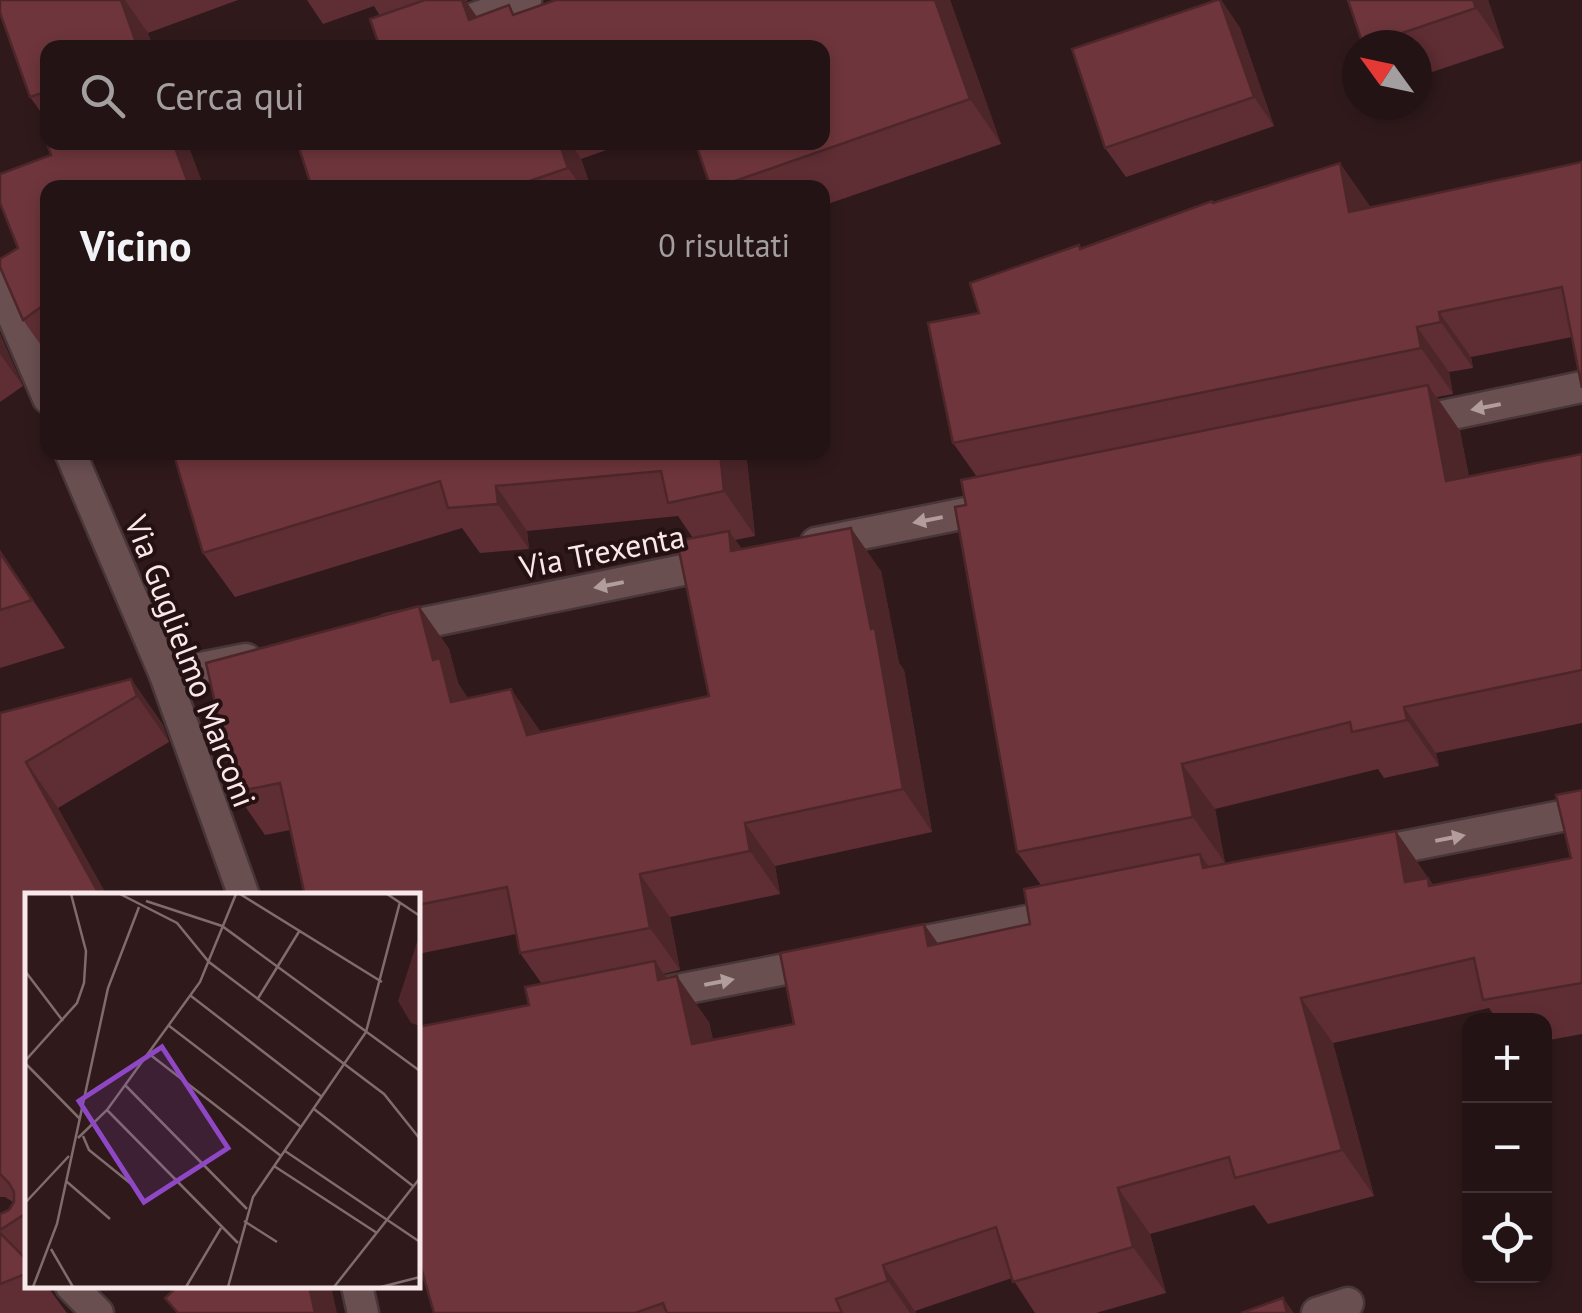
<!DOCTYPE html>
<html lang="it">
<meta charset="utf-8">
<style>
:root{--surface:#231314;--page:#2f2022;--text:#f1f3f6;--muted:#a39ea0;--line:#403234}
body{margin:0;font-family:"PT Sans",sans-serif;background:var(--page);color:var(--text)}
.controls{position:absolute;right:30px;bottom:30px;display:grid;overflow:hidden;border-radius:20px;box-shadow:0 5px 15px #0003}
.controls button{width:90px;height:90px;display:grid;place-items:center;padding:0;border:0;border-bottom:2px solid var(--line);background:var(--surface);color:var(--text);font:50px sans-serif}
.compass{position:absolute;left:1342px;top:30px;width:90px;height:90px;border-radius:50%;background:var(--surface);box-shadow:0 5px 15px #0003;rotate:303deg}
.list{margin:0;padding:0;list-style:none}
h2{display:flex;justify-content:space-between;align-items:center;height:130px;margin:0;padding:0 40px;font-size:42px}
h2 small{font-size:32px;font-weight:400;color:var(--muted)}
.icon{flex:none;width:55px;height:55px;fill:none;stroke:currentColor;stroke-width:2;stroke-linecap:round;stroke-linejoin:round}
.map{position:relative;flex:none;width:1582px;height:1313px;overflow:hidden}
.search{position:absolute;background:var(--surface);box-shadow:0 5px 15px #0003;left:40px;top:40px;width:790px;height:110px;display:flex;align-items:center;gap:25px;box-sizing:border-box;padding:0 35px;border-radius:20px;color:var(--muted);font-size:38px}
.panel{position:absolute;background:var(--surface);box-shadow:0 5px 15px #0003;left:40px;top:180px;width:790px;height:280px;border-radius:20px}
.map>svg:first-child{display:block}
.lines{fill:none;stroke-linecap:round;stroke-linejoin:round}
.minor-casing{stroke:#483638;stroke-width:35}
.minor{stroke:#6a4f51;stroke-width:30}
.wall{fill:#5f2e34}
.shaded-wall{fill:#4d262a}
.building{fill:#6e363c;stroke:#4d262a;stroke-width:2.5}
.oneway{fill:#b29c9d}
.labels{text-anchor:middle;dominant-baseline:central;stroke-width:8;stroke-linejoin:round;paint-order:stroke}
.street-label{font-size:32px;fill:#f9e8e9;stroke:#251012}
.inset-road{fill:none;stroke:#806c6d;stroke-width:2.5}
.view{fill:#8e48c5;fill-opacity:0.15;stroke:#8e48c5;stroke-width:5}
.inset-edge{fill:none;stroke:#f9e8e9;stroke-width:5}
</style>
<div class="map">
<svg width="1582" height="1313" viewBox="0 0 1582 1313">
<rect width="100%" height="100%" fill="#2f191b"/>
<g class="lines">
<defs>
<g id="minor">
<polyline points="472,19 526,0"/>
<polyline points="0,286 48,398"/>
<polyline points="1409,423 1582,387"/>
<polyline points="70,452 165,675 244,896"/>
<polyline points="816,543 996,507"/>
<polyline points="389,630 722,562"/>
<polyline points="165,675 246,659"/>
<polyline points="1367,854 1582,812"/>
<polyline points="896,947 1067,913"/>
<polyline points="646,996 822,962"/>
<polyline points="71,1286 98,1313"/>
<polyline points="357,1286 363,1313"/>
<polyline points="1317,1313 1348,1303"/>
</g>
</defs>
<use href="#minor" class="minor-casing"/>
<use href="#minor" class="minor"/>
</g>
<g class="wall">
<polygon points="0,0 238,0 148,33 48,48 48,122 30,97"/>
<polygon points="307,0 469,0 466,1 477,17 950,0 1001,144 822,206 822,188 711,188 822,48 380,16 374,6 323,24"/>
<polygon points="1221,0 1240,28 1274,126 1126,177 1105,148"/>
<polygon points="1348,0 1488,0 1504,48 1417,77 1417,45 1363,45"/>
<polygon points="48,142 187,142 204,188 48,188 48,355 23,320 18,248 51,155"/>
<polygon points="297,142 629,142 581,159 591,188 312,188"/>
<polygon points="1582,162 1572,337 1471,357 1473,368 1449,372 1453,394 1437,397 1460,431 1469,477 1582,454 1582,723 1436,753 1439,766 1384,778 1378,769 1215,809 1225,863 1428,877 1433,885 1571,858 1582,790 1582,1034 1544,1041 1544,1020 1497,1020 1489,1008 1333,1043 1374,1196 1268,1224 1254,1205 1150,1234 1166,1293 1096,1313 1035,1313 1012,1278 915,1311 916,1313 434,1313 529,1005 542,984 520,953 516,934 418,954 418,896 290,830 265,835 235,792 419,606 449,649 458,683 468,699 541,732 709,696 693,538 678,516 527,531 529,549 480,553 462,528 235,597 203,553 173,452 746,452 755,536 735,540 742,549 881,571 899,663 904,670 932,832 775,866 780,894 670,917 680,970 663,974 709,1022 713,1040 794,1024 924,924 938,944 1030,924 1041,885 1017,852 966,505 977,477 953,443 979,313 1079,245 1081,248 1214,203 1371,207"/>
<polygon points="0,334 23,386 0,402"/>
<polygon points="0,550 65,648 0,668"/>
<polygon points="131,679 163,725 169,742 58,808 107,896 28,896 28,1286 47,1286 67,1313 0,1313 0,1214 9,1210 13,1202 5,1197 0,1197 0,713"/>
</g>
<g class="shaded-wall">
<polygon points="121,0 125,0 148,33 154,48 138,48"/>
<polygon points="462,0 465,0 488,33 469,20"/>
<polygon points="935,0 950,0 1001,144 970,99"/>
<polygon points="1221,0 1240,28 1274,126 1254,97"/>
<polygon points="1473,0 1488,0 1504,48 1476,8"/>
<polygon points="173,142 187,142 204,188 190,188"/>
<polygon points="559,142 570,142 581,159 591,188 582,188 568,168"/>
<polygon points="1340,163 1372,209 1349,212"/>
<polygon points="1439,312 1471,357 1473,368 1441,322"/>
<polygon points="1417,327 1449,372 1453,394 1421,348"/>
<polygon points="0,334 23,386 0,354"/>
<polygon points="1428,385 1460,431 1478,527 1446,481"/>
<polygon points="720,452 746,452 755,536 724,491"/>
<polygon points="496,486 527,531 529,549 498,504"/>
<polygon points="851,528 881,571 899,663 904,670 932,832 903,789"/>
<polygon points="729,531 759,573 731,551"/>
<polygon points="0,550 65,648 0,553"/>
<polygon points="419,606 449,649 458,683 470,701 451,702 433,660"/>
<polygon points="131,679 163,725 169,742 137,696"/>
<polygon points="511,689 541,732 527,735"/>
<polygon points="1404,707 1436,753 1439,766 1407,720"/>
<polygon points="26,762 58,808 107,896 100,896"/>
<polygon points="1182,764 1215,809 1225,863 1193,817"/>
<polygon points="745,823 775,866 780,894 750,851"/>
<polygon points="1396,831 1460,924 1405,882"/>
<polygon points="1200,854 1232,900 1203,868"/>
<polygon points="640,874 670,917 680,970 650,928"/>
<polygon points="924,924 957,970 928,946"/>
<polygon points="655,961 682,1001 677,976 709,1022 724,1090 692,1044 658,980"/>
<polygon points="1301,998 1333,1043 1374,1196 1342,1150"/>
<polygon points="1118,1188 1150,1234 1166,1293 1133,1247"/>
<polygon points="883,1265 915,1311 916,1313 910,1313 888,1281"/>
<polygon points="309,1286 331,1286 337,1313 315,1313"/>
<polygon points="1283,1298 1294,1313 1287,1313"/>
</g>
<g class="building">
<polygon points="0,0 121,0 138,48 48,48 48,91 30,97 0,13"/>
<polygon points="425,0 462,0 469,20 509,5 513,15 556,0 935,0 970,99 715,188 711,188 695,142 822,142 822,48 380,48 370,19"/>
<polygon points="1217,0 1220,0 1254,97 1105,148 1072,49"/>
<polygon points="1348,0 1473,0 1476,8 1367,45 1363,45"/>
<polygon points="48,131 48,142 173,142 190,188 48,188 48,324 41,307 23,320 0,267 0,259 18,248 0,203 0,174 51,155 43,132"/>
<polygon points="297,142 559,142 568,168 509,188 312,188"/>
<polygon points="1582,162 1582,388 1562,287 1439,312 1441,322 1417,327 1421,348 953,443 928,323 979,313 970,283 1079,245 1080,249 1212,201 1213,203 1340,163 1349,212"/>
<polygon points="1428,385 1446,481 1582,454 1582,670 1404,707 1407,720 1352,732 1350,722 1182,764 1193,817 1017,852 955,507 966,505 961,480"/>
<polygon points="173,452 720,452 724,491 668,503 661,471 496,486 498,504 448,508 440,481 203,553"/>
<polygon points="851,528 871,629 875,628 903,789 745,823 750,851 640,874 650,928 520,953 507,887 418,905 418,896 305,896 280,783 235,792 206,663 419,606 433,660 440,658 451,702 511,689 527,735 709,696 677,541 729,531 731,551"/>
<polygon points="0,553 32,600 0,610"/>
<polygon points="131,679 137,696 26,762 100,896 28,896 28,1212 0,1230 0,1214 9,1210 14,1202 14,1192 9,1183 0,1174 0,713"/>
<polygon points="1582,790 1582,983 1483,1000 1474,958 1301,998 1342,1150 1235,1178 1229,1157 1118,1188 1133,1247 1013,1282 996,1227 883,1265 888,1281 836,1299 842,1313 667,1313 663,1303 635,1313 434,1313 418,1257 418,1027 529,1005 525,987 655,961 658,980 677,976 692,1044 794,1024 780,953 924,924 928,946 1030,924 1024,889 1200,854 1203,868 1396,831 1405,882 1428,878 1429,886 1571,858 1556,795"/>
<polygon points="0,1233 28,1261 28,1273 0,1284"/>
<polygon points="178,1286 309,1286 315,1313 178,1313 165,1298"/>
<polygon points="1283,1298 1287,1313 1241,1313"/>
</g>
<defs><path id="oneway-solid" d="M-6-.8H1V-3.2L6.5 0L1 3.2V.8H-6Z" transform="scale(2.5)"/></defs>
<g class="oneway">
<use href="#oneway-solid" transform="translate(1486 407) rotate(169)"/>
<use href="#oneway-solid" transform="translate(928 520) rotate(169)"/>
<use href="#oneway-solid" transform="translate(609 585) rotate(169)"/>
<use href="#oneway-solid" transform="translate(1450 838) rotate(-11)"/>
<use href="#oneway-solid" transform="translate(719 982) rotate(-11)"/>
</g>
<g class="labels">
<g class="street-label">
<text transform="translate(602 551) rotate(-11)">Via Trexenta</text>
<text transform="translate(191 661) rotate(69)">Via Guglielmo Marconi</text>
</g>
</g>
<g transform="translate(25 893)">
<rect width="395" height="395" fill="#2f191b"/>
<path d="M395 40V133L386 130 373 108Z" fill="#4f262b"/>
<path class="inset-road" d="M95 1 152 30 184 69 359 201 395 246M215 1 357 89M362 1 395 23M121 8 197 33 395 178M0 78 38 128M166 103 297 204M232 107 275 37M143 132 276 234M123 160 256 263M0 168 52 110 59 90 61 58 46 1M0 170 55 226M101 193 222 316M289 216 388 293M82 217 213 350M58 243 64 257 110 294M53 245 82 217 175 89 211 1M260 258 395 349M249 273 352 340M41 288 85 326M0 310 44 263M219 328 252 349M26 356 48 394M8 394 32 331 83 95 114 14M161 394 196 335M203 394 228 304 341 139 375 9M309 394 395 285M356 394 395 384"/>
<path class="view" d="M137 154 203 255 119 309 54 208Z"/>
<rect width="395" height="395" class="inset-edge"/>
</g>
</svg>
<div class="controls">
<button>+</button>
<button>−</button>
<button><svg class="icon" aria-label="locate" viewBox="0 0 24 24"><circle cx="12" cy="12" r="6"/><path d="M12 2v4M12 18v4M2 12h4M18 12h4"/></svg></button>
</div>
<svg class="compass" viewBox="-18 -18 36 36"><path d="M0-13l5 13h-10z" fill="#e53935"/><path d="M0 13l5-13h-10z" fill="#a39ea0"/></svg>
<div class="search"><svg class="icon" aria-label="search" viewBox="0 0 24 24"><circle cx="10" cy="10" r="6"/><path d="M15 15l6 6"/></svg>Cerca qui</div>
<section class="panel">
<h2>Vicino<small>0 risultati</small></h2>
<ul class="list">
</ul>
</section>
</div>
